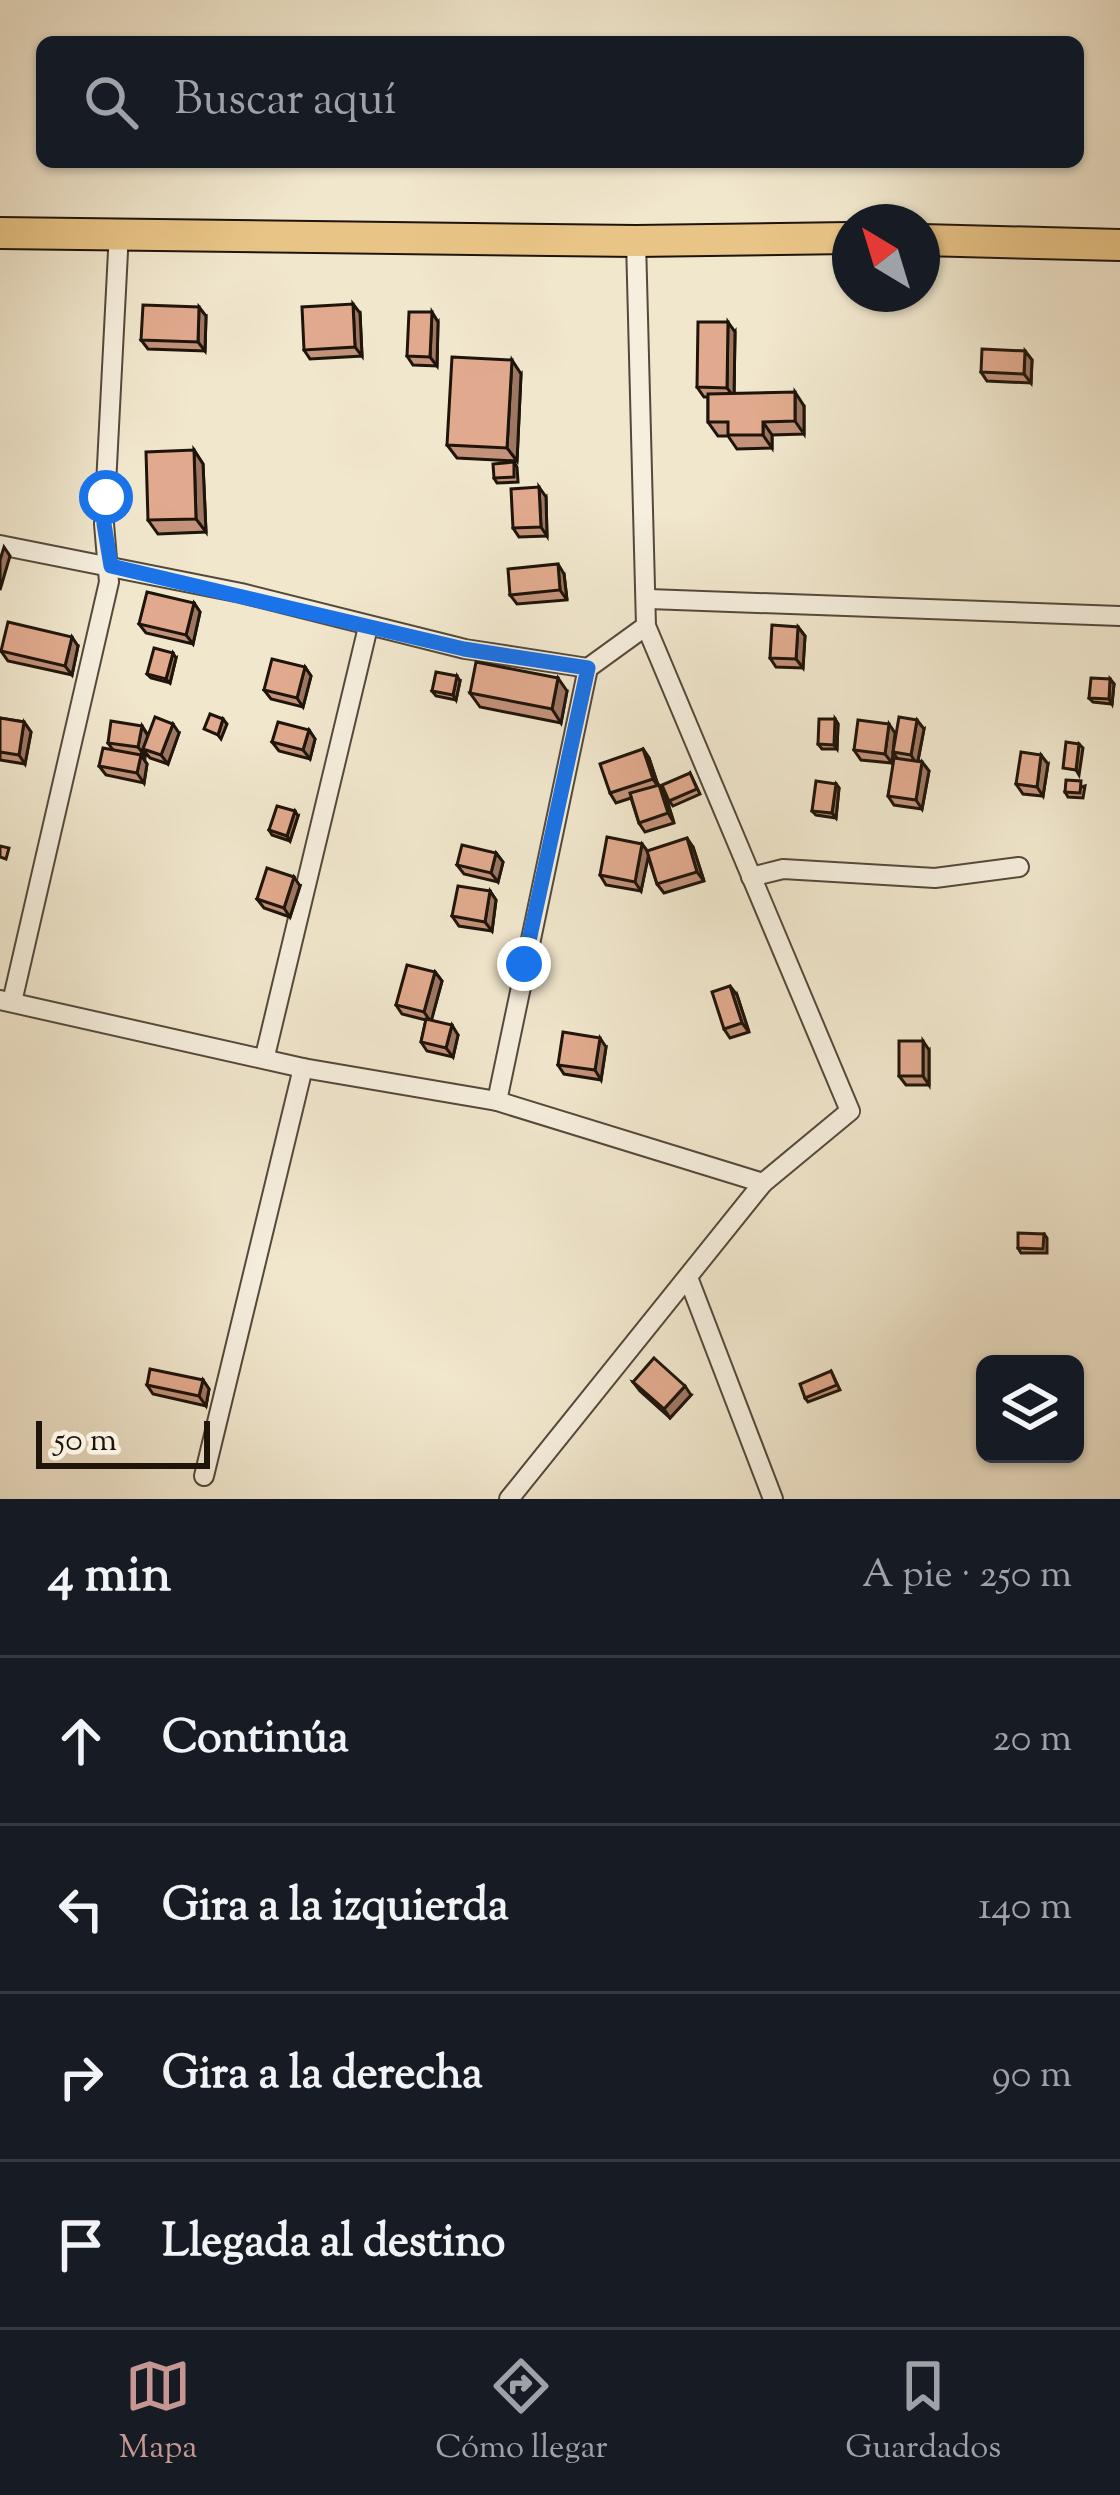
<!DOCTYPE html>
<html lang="es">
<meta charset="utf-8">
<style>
:root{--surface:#171b24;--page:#242831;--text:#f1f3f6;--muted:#9ea1a6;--line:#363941;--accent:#c59692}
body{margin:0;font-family:"Sorts Mill Goudy",serif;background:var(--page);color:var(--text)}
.controls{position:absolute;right:36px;bottom:36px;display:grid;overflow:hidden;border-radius:18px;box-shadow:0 3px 9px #0004}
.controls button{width:108px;height:108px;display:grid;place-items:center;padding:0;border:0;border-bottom:3px solid var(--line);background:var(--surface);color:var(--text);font:60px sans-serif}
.compass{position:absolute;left:832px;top:204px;width:108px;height:108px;border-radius:50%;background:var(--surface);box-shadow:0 3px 9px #0004;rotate:322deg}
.scale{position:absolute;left:36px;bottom:30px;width:174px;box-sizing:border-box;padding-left:12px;border:6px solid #1f140a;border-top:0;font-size:33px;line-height:42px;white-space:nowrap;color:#1f140a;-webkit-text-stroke:9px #f6efde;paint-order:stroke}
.stop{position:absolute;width:36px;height:36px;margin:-27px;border:9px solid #1a73e8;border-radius:50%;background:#fff}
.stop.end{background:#1a73e8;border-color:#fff;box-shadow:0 3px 12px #0008}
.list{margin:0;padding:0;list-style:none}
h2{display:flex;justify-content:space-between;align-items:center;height:156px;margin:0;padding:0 48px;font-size:51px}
h2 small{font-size:39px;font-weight:400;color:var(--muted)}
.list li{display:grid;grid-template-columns:78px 1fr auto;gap:36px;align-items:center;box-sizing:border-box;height:168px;padding:0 48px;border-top:3px solid var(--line)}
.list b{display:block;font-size:45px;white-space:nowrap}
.list em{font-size:39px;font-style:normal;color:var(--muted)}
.icon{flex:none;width:66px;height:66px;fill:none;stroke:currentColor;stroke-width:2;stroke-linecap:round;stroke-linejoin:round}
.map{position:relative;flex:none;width:1120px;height:1499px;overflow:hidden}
.search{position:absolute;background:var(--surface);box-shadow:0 3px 9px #0004;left:36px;right:36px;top:36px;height:132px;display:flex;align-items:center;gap:30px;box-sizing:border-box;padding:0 42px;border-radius:18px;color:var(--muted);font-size:45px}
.sheet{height:828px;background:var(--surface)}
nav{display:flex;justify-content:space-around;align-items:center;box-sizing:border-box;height:168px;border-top:3px solid var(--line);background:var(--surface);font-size:33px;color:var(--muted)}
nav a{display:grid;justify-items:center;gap:6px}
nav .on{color:var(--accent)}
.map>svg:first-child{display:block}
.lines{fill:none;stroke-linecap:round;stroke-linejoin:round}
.minor-casing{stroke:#54493b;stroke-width:22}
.trunk-casing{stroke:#1f140a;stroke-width:34}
.minor{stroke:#f6efde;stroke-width:18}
.trunk{stroke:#e8c486;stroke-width:30}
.wall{fill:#c2927a;stroke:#1f140a;stroke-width:3}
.shaded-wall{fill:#9e7763;stroke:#1f140a;stroke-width:3}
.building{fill:#e1aa8e;stroke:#1f140a;stroke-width:3}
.route{stroke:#1a73e8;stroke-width:15}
</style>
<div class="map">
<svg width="1120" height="1499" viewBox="0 0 1120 1499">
<rect width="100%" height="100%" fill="#f1e7cd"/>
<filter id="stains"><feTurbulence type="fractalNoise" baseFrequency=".00167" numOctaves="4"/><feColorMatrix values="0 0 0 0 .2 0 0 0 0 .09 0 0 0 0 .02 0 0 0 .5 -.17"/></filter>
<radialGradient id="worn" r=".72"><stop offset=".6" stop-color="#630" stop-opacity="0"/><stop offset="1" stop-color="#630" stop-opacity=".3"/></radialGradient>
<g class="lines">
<defs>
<g id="minor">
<polyline points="0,545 241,593 465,649 588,668 646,626 636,241"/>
<polyline points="649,599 1120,616"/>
<polyline points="751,877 783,869 935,878 1019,867"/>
<polyline points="0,1000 303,1068 497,1101 763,1183"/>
<polyline points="12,1002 109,582 104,524 119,232"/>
<polyline points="265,1056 368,627"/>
<polyline points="497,1101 588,668"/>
<polyline points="689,1280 773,1499"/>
<polyline points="204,1476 303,1068"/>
<polyline points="509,1499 763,1183 850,1111 646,626"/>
</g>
<g id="trunk">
<polyline points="0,233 636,241 850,238"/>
<polyline points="922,240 1120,245"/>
</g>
</defs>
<use href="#minor" class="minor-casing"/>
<use href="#trunk" class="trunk-casing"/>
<use href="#minor" class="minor"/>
<use href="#trunk" class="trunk"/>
</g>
<g class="wall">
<polygon points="360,313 362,356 310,359 304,350"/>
<polygon points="206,316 205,351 148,349 141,340"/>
<polygon points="438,322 437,366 413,365 407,356"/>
<polygon points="735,332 734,393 804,406 804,434 772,435 772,448 737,449 728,436 718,436 708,422 708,397 704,397 697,387"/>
<polygon points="1025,351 1032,360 1031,383 987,381 981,372"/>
<polygon points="521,374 517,461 457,458 447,445"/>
<polygon points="194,450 203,464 206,532 158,534 148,520"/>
<polygon points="514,462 517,467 518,482 497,483 494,478"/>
<polygon points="546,497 547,536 519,537 513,528"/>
<polygon points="564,574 567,600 517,604 510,595"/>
<polygon points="194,603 200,612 193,644 146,633 139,624"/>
<polygon points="798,627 805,636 803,668 776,667 770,658"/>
<polygon points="78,646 72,675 8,661 1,651"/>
<polygon points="176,658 170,683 151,678 147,674"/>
<polygon points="305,667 311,676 303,707 271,699 264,690"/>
<polygon points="1110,679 1114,684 1112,704 1093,702 1089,698"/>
<polygon points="460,681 456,700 436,696 432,691"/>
<polygon points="567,691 561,723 480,707 470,693"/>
<polygon points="0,718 24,722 31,732 25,764 0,760"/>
<polygon points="835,719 838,724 837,749 822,749 818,744"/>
<polygon points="142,726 148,735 179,733 168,764 150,758 145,752 145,756 141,756 147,764 144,783 106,775 99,766 113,750 108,743"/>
<polygon points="924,729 918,761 922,762 929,771 922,809 894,805 888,796 897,758 893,752 892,763 861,760 854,750 895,733 893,751"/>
<polygon points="309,730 315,739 310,759 279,751 272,742"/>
<polygon points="643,749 649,758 658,785 665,794 674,823 645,832 639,823 631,798 616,803 610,793"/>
<polygon points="1048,764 1043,796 1023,794 1016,784"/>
<polygon points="690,773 700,794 673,806 669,801"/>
<polygon points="836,784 839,788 836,818 816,815 812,811"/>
<polygon points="1085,786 1083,798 1068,797 1065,792"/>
<polygon points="298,816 290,841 272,835 269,830"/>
<polygon points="642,844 647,851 693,847 704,881 664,893 657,884 648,856 641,891 606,885 600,875"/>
<polygon points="496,853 503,862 498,882 464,874 457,865"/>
<polygon points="300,886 290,917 264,908 257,899"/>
<polygon points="490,891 496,900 492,931 459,926 452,916"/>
<polygon points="435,972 442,981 431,1020 458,1035 453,1057 427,1051 421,1042 426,1020 402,1014 396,1005"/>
<polygon points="737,995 749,1032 730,1038 724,1029"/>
<polygon points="606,1047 601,1080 564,1074 558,1065"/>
<polygon points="929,1050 929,1085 906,1085 899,1076"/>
<polygon points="1044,1234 1047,1238 1047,1253 1021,1253 1018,1248"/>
<polygon points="831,1371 840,1390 808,1402 805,1398"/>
<polygon points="203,1380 209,1389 206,1406 153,1394 147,1385"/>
<polygon points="633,1382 691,1395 670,1418 640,1391"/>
</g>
<g class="shaded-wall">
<polygon points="353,304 360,313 362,356 355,347"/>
<polygon points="199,307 206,316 205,351 198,342"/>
<polygon points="432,312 438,322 437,366 430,357"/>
<polygon points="728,322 735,332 734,397 727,388"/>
<polygon points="1025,351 1032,360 1031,383 1024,374"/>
<polygon points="512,360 521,374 517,461 507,448"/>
<polygon points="795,392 804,406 804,434 795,421"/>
<polygon points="763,422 772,435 772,448 763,435"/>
<polygon points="194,450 203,464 206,532 196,519"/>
<polygon points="539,487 546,497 547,536 541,527"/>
<polygon points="4,547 10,556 0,590 0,560"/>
<polygon points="558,564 564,574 567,600 560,590"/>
<polygon points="194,603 200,612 193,644 186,635"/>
<polygon points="798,627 805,636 803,668 796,659"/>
<polygon points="72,637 78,646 72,675 65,666"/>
<polygon points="173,653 176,658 170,683 166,679"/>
<polygon points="305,667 311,676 303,707 297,698"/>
<polygon points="457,676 460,681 456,700 453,695"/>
<polygon points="558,678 567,691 561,723 552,709"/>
<polygon points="1110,679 1114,684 1112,704 1109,699"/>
<polygon points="223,719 227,724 221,739 218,735"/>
<polygon points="835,719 838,724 837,749 834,745"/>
<polygon points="917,720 924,729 917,765 911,755"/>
<polygon points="24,722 31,732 25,764 19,755"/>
<polygon points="173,724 179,733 168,764 161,755"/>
<polygon points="889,724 895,733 892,763 885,754"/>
<polygon points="142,726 148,736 143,749 145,752 145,756 138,747"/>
<polygon points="309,730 315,739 310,759 303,750"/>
<polygon points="1079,744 1083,748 1079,775 1076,770"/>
<polygon points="643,749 649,758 659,788 653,779"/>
<polygon points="141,755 147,764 144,783 137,773"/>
<polygon points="1041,755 1048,764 1043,796 1037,787"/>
<polygon points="922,762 929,771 922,809 916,800"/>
<polygon points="836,784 839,788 836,818 832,813"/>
<polygon points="659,785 665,794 674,823 668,813"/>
<polygon points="295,811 298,816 290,841 287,836"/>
<polygon points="687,838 693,847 704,881 697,872"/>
<polygon points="642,844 649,853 641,891 635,882"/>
<polygon points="496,853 503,862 498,882 491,873"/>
<polygon points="294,877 300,886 290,917 284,908"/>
<polygon points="490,891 496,900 492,931 485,922"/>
<polygon points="435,972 442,981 431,1022 424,1012"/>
<polygon points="730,986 737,995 749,1032 742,1023"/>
<polygon points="452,1025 458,1035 453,1057 446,1048"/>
<polygon points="600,1038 606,1047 601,1080 595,1070"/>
<polygon points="923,1041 929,1050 929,1085 923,1076"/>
<polygon points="203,1380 209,1389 206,1406 199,1396"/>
<polygon points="685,1386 691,1395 670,1418 664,1409"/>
</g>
<g class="building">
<polygon points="353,304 355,347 304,350 302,307"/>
<polygon points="143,305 199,307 198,342 141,340"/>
<polygon points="409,312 432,312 430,357 407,356"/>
<polygon points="698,322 728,322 727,388 697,387"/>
<polygon points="982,349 1025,351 1024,374 981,372"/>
<polygon points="452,357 512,360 507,448 447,445"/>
<polygon points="795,392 795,421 763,422 763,435 728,435 728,422 708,422 708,394"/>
<polygon points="194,450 196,519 148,520 146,452"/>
<polygon points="514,462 514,477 494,478 493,464"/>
<polygon points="539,487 541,527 513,528 511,489"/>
<polygon points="558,564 560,590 510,595 508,569"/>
<polygon points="147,592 194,603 186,635 139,624"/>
<polygon points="8,622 72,637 65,666 1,651"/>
<polygon points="772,625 798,627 796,659 770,658"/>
<polygon points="154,648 173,653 166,679 147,674"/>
<polygon points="272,659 305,667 297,698 264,690"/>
<polygon points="476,662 558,678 552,709 470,693"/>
<polygon points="436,672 457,676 453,695 432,691"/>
<polygon points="1091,678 1110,679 1109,699 1089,698"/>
<polygon points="210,714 223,719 218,735 204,729"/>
<polygon points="155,717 173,724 161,755 143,749"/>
<polygon points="899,717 917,720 911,755 893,752"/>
<polygon points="0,718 24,722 19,755 0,752"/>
<polygon points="819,719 835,719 834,745 818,744"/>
<polygon points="858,720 889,724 885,754 854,750"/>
<polygon points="111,721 142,726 138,747 108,743"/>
<polygon points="278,722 309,730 303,750 272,742"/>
<polygon points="1066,742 1079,744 1076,770 1063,768"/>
<polygon points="103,748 141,755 137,773 99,766"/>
<polygon points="643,749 653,779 610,793 600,764"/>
<polygon points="1021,752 1041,755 1037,787 1016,784"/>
<polygon points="894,758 922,762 916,800 888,796"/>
<polygon points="690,773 697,789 669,801 662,785"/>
<polygon points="1066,780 1081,781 1080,793 1065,792"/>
<polygon points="816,781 836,784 832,813 812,811"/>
<polygon points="659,785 668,813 639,823 630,793"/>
<polygon points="277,806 295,811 287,836 269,830"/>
<polygon points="607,837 642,844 635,882 600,875"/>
<polygon points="687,838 697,872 657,884 647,851"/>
<polygon points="462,845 496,853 491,873 457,865"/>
<polygon points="0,846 9,848 6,859 0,857"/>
<polygon points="267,868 294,877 284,908 257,899"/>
<polygon points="458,886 490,891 485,922 452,916"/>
<polygon points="407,965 435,972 424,1012 396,1005"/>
<polygon points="730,986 742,1023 724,1029 712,992"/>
<polygon points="426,1019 452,1025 446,1048 421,1042"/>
<polygon points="563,1032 600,1038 595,1070 558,1065"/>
<rect x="899" y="1041" width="24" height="35"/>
<polygon points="1018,1233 1044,1234 1043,1249 1018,1248"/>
<polygon points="654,1358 685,1386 664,1409 633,1382"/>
<polygon points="150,1369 203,1380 199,1396 147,1385"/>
<polygon points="831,1371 837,1385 805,1398 800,1384"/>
</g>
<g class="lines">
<polyline class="route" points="106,497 104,524 111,566 464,649 588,668 524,964"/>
</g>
<rect width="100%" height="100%" filter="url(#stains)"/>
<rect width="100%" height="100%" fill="url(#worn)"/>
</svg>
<div class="controls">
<button><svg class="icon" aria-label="layers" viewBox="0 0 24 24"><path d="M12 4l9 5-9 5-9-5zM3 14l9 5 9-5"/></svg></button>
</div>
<svg class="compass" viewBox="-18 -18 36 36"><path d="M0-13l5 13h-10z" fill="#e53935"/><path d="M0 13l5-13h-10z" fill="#9ea1a6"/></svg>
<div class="scale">50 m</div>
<div class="stop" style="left:106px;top:497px"></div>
<div class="stop end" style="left:524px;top:964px"></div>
<div class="search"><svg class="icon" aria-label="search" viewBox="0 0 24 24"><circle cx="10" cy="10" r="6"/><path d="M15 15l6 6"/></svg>Buscar aquí</div>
</div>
<section class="sheet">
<h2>4 min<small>A pie · 250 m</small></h2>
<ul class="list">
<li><svg class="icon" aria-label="ahead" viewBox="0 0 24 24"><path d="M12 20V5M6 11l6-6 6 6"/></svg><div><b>Continúa</b></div><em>20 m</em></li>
<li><svg class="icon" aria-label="left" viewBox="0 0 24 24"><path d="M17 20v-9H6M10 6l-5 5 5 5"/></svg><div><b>Gira a la izquierda</b></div><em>140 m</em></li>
<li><svg class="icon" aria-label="right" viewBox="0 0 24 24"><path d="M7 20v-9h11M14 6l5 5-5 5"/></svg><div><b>Gira a la derecha</b></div><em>90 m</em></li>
<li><svg class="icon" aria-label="arrive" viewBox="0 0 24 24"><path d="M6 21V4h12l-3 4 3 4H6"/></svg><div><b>Llegada al destino</b></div></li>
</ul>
</section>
<nav>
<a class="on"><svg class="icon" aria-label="map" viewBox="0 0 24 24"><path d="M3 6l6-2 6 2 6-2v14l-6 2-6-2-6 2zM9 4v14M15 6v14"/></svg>Mapa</a>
<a><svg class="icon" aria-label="directions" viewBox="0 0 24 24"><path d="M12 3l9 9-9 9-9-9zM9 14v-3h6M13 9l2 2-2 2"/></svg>Cómo llegar</a>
<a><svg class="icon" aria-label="saved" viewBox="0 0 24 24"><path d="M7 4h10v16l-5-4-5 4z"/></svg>Guardados</a>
</nav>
